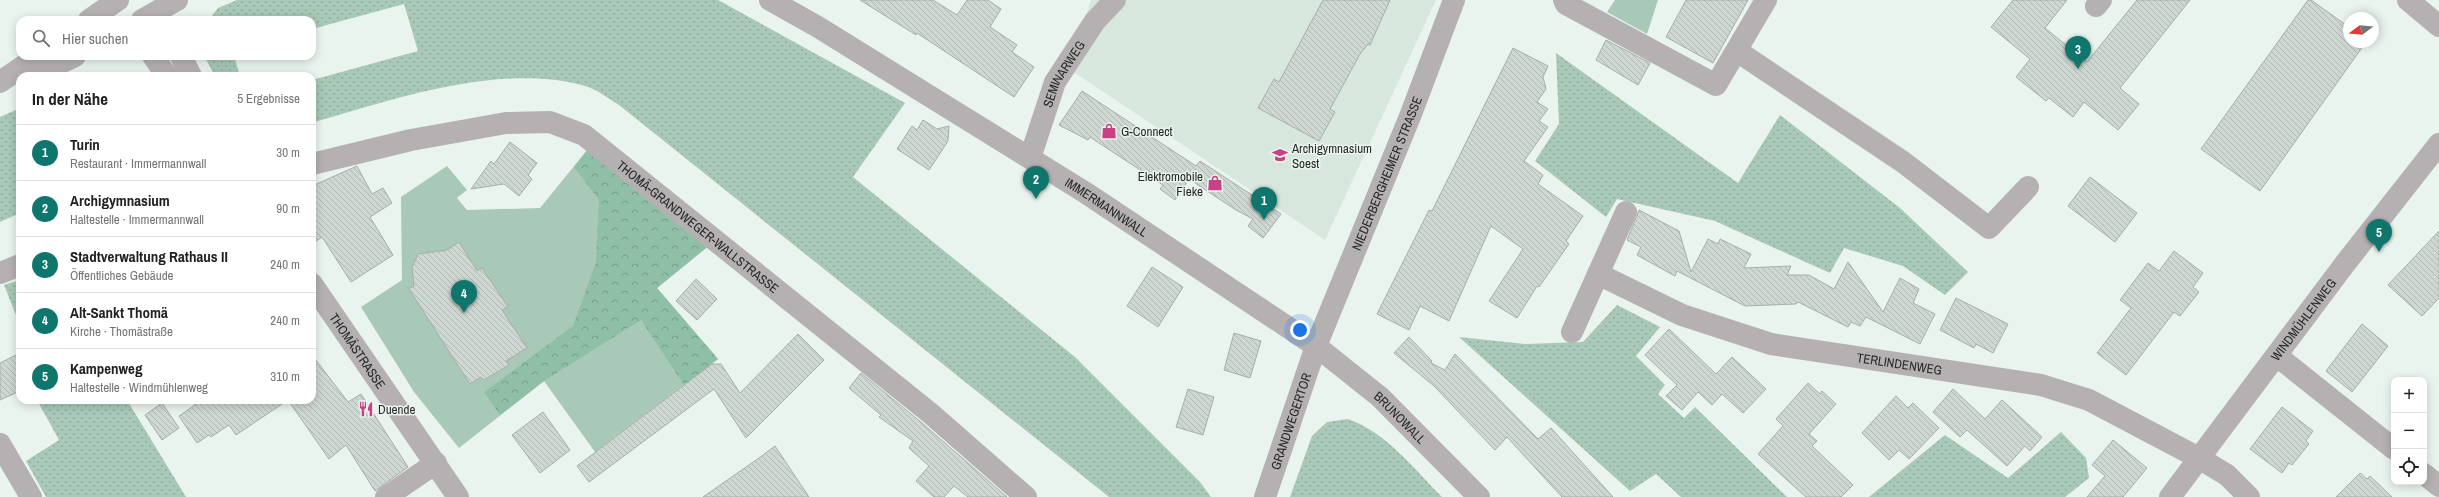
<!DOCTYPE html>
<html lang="de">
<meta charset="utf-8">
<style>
:root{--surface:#fff;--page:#f6f6f6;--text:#202124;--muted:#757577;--line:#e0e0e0;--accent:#0f766e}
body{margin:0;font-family:"Archivo Narrow",sans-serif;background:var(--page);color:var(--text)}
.controls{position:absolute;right:12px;bottom:12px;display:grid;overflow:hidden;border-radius:8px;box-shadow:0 2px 10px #0003}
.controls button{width:36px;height:36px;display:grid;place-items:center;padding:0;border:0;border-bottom:1px solid var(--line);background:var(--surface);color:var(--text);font:20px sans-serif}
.compass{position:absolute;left:2343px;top:12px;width:36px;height:36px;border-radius:50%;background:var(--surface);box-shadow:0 2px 10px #0003;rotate:254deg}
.you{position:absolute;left:1300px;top:330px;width:14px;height:14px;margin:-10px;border:3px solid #fff;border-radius:50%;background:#1a73e8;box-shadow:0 0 0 6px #1a73e833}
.badge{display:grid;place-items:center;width:26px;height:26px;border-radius:50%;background:var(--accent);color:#fff;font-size:13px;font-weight:700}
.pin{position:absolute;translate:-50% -33px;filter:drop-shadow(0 1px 2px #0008)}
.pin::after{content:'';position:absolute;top:21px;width:14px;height:12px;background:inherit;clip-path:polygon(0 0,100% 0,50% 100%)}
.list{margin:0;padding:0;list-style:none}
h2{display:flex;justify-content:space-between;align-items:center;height:52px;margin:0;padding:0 16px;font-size:17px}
h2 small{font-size:13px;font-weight:400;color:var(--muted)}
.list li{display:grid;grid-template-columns:26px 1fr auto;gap:12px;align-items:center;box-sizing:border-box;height:56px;padding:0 16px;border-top:1px solid var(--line)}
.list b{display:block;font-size:15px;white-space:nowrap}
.list p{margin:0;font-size:13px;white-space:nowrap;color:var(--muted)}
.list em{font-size:13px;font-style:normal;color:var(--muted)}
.icon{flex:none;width:22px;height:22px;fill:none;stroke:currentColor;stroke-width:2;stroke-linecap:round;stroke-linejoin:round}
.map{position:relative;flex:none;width:2439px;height:497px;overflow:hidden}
.search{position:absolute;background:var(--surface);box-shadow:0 2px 10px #0003;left:16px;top:16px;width:300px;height:44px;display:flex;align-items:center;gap:10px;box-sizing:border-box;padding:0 14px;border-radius:12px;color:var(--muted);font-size:15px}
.panel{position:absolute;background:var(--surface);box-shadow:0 2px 10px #0003;left:16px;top:72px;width:300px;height:332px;border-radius:12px}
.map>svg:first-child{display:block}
.built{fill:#d7e7de}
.grass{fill:#a8c9b7}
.forest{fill:url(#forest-crowns)}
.park{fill:url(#park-dots)}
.building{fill:url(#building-back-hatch);stroke:#a6aeaa}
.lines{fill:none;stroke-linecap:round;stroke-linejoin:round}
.minor{stroke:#b5b1b2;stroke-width:22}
.labels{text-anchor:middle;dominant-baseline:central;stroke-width:3;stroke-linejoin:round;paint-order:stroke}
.street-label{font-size:13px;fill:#272a28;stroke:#eaf4ee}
.poi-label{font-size:13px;fill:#272a28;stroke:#eaf4ee;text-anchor:start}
</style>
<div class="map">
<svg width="2439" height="497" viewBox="0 0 2439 497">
<defs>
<pattern id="forest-crowns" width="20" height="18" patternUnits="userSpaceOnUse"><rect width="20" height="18" fill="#8fc0a7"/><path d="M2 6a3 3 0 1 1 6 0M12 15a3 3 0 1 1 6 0" fill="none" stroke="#759c88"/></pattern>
<pattern id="park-dots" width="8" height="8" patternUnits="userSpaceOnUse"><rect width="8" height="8" fill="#a8c9b7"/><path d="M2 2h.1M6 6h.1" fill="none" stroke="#91ad9d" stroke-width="1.8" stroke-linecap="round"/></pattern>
<pattern id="building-back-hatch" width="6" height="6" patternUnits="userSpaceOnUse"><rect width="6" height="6" fill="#ced7d2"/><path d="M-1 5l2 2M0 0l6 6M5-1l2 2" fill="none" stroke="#b1b9b4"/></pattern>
</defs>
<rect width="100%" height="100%" fill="#eaf4ee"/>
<polygon class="built" points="1091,0 1436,0 1325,240 1069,69"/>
<g class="grass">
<polygon points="1615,0 1658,0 1647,34 1607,12"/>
<polygon points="588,149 711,244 657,288 718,359 595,452 544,381 459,448 414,392 361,307 402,280 401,197 447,166 467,190 457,198 467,210 540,208"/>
</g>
<polygon class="forest" points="588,149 711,244 657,288 718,359 684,385 641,320 544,381 500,415 484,392 573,326 596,262 599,200 574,167"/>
<g class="park">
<path d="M237 0H718L905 103 853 177 1075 357 1200 482 1211 497H1109L619 105C609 99 597 89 585 86 503 62 393 99 312 123V80L418 51 404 4 312 29V20H209L218 8Z"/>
<polygon points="1556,53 1738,183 1780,115 1900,208 1968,272 1945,295 1903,266 1844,248 1830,273 1715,221 1617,199 1606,217 1535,161 1559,124"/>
<polygon points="204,56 234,56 240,76 215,76"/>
<polygon points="20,108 20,213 0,222 0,117"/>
<polygon points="20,280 20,325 4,285"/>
<polygon points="1617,305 1660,327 1636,356 1665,385 1658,394 1684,418 1695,407 1787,497 1681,497 1656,474 1630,491 1459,337 1525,344 1583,342"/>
<polygon points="37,400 127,400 186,497 46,497 26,461 59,440"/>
<path d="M1348 419C1386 432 1414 469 1442 497H1290L1312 436 1327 422Z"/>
<polygon points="2061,432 2086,458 2089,478 2065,497 1869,497 1945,435 2008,478"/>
</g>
<g class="building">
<polygon points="860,0 933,0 957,15 967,0 988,0 1001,9 990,27 1017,45 1012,52 1034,67 1014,97 917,33 916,35"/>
<polygon points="1323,0 1390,0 1370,45 1368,44 1360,54 1330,109 1335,112 1319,141 1258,108 1274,79 1279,82"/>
<polygon points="1686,0 1748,0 1713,63 1666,37"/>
<polygon points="2013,0 2067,0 2045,28 2087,62 2137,0 2190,0 2120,88 2139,104 2118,130 2084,102 2073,117 2049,98 2046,101 2016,77 2030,59 1991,27"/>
<polygon points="2308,0 2311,0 2349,27 2349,42 2366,42 2260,191 2201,149"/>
<polygon points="1606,40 1650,63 1638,85 1596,60"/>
<polygon points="1513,48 1548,66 1543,77 1546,89 1537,102 1548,109 1539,121 1548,127 1524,161 1543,175 1538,184 1583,216 1566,241 1569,244 1539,287 1537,286 1517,318 1489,301 1523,249 1491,226 1449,321 1420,306 1409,330 1377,314 1429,210 1432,211"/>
<polygon points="1082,91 1196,166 1200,161 1281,214 1263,238 1248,226 1253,219 1236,210 1189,179 1175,200 1160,189 1163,185 1090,137 1088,140 1059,125"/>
<polygon points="923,120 937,129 949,126 948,141 929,170 897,149 912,126 917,130"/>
<polygon points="510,142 537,163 528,175 532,179 519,196 504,184 471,189 491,161 494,164"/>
<polygon points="357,166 372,194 383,188 392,203 370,217 393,255 351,282 322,237 312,244 312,186"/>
<polygon points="2090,177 2137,213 2115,242 2068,206"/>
<polygon points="1639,210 1679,231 1691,272 1708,239 1718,244 1720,239 1751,254 1744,268 1791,266 1787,275 1809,275 1834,289 1848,262 1883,312 1900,278 1919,289 1913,303 1935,314 1920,344 1866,317 1860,326 1851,322 1848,327 1798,302 1796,304 1745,306 1677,271 1675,276 1637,255 1641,247 1627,240"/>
<polygon points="2439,231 2439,298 2422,316 2388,285"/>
<polygon points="459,242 477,271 482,268 508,307 502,310 527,348 506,361 509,365 484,380 481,377 470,384 409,289 414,286 412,268 418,254 447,250"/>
<polygon points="2174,251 2203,273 2193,287 2199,292 2180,316 2174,312 2126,375 2097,353 2131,308 2120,300 2148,263 2159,271"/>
<polygon points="1152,267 1183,287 1158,327 1127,306"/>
<polygon points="696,279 717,299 697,320 676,301"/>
<polygon points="1956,298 2008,324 1993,353 1976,344 1974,348 1940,330"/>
<polygon points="2362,324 2388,346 2352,392 2326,371"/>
<polygon points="1669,329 1716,374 1732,357 1766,389 1743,413 1722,394 1712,405 1698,392 1682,410 1666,396 1677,385 1645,355"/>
<polygon points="1234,333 1261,341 1250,378 1224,370"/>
<polygon points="798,334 824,360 746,438 714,389 589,482 577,466 712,364 721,364 740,393"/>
<polygon points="1409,337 1432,361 1431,363 1445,370 1455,354 1538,439 1551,428 1613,497 1562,497 1507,437 1495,450 1434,386 1394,353"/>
<polygon points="20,353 20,391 0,400 0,363"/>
<polygon points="312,355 348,402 361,394 408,467 375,491 346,445 329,459 288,400 236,435 229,425 211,437 209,435 197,443 179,416 202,400 312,400"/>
<polygon points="861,373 922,423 1007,497 968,497 954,486 944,497 934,497 916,481 929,466 909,448 913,441 879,417 881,415 849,388"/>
<polygon points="1808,383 1820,394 1822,391 1836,404 1809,434 1817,441 1812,446 1853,485 1841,497 1806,497 1758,454 1783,426 1776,419"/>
<polygon points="1188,389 1214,397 1203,435 1176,427"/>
<polygon points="1953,389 1985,419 2002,400 2042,437 2030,451 2025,446 2007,466 1967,430 1960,437 1933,412"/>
<polygon points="1896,396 1908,408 1913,403 1939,428 1909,459 1899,450 1889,460 1862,433"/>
<polygon points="162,403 179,428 162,440 145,415"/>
<polygon points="2282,407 2313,431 2306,441 2309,444 2292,465 2289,463 2282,473 2250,449"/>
<polygon points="543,412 570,450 540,473 512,435"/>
<polygon points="2113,440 2147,468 2123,497 2087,497 2105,476 2092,465"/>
<polygon points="775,446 809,497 703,497 759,458"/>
<polygon points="2360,473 2367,479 2370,476 2392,497 2336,497"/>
</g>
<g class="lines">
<g class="minor">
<path id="s1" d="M770 0 818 27 1086 193 1316 346 1380 397 1479 497"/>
<polyline points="1564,0 1566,4 1716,85 1766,0"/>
<polyline points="2408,0 2439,26"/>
<polyline points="2096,6 2101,0"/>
<polyline points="89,20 118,0"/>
<polyline points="142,20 177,0"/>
<polyline points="1737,51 1903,162 1989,228 2028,187"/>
<polyline points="153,56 167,76"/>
<polyline points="181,56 191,76"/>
<polyline points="33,76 75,56"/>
<polyline points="0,82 38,56"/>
<path id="s2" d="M1030 158 1055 82 1095 21 1115 0"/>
<path id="s3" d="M312 164 411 140 506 123 550 122 584 135 930 413 1026 497"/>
<polyline points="0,273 20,265"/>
<path id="s4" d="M1598 274 1682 315 1771 344 2041 385 2089 400 2199 458 2227 475 2249 497"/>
<path id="s5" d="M312 284 458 497"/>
<polyline points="1572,332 1626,212"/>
<polyline points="2277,356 2394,449"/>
<polyline points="0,444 31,497"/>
<polyline points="2424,474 2439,486"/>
<polyline points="386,497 436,463"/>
<path id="s6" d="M1265 497 1316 346 1411 114 1454 0"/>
<path id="s7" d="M2170 497 2344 265 2439 144"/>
</g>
</g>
<defs>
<symbol id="shop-bare" viewBox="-9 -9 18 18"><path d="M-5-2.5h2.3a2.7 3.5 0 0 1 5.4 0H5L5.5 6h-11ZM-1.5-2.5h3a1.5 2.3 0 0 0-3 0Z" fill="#c74184" stroke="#eaf4ee" stroke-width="2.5" paint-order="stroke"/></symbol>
<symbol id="school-bare" viewBox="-9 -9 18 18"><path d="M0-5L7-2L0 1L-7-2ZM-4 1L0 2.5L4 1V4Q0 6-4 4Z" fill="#c74184" stroke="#eaf4ee" stroke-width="2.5" paint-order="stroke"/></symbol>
<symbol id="restaurant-bare" viewBox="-9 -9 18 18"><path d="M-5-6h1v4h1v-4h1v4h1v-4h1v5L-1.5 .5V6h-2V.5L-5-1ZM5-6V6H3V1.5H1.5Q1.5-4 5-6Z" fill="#c74184" stroke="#eaf4ee" stroke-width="2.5" paint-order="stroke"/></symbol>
</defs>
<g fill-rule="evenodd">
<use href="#shop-bare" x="1098" y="120" width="22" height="22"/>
<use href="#school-bare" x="1269" y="144" width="22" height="22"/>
<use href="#shop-bare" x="1204" y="172" width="22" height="22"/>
<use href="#restaurant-bare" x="355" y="398" width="22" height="22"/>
</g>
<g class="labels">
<g class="street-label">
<text stroke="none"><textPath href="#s2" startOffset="91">SEMINARWEG</textPath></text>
<text stroke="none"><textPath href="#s6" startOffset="346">NIEDERBERGHEIMER STRASSE</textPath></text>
<text stroke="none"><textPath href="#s1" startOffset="395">IMMERMANNWALL</textPath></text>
<text stroke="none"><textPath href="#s3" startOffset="425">THOMÄ-GRANDWEGER-WALLSTRASSE</textPath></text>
<text stroke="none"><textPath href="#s7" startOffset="222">WINDMÜHLENWEG</textPath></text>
<text stroke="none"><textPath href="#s5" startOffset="81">THOMÄSTRASSE</textPath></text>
<text stroke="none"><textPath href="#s4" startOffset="317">TERLINDENWEG</textPath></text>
<text stroke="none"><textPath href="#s1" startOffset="757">BRUNOWALL</textPath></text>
<text stroke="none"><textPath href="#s6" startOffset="80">GRANDWEGERTOR</textPath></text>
</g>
<g class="poi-label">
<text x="1121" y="131">G-Connect</text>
<text x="1292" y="148">Archigymnasium<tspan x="1292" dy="15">Soest</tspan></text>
<text x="1203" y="176" text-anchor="end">Elektromobile<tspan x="1203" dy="15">Fieke</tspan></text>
<text x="378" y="409">Duende</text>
</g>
</g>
</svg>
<div class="controls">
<button>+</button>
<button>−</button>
<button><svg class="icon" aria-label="locate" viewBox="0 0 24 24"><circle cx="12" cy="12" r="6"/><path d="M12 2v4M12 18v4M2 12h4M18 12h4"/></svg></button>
</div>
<svg class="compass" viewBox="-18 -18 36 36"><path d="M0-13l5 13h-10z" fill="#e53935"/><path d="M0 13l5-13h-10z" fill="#757577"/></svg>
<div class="you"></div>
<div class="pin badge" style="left:1264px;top:220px">1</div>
<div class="pin badge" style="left:1036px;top:199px">2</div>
<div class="pin badge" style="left:2078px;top:69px">3</div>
<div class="pin badge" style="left:464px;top:313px">4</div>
<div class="pin badge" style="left:2379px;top:252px">5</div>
<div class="search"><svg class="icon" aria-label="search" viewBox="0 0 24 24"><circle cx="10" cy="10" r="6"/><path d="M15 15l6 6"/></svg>Hier suchen</div>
<section class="panel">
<h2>In der Nähe<small>5 Ergebnisse</small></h2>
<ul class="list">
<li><span class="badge">1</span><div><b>Turin</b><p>Restaurant · Immermannwall</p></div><em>30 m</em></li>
<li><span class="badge">2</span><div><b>Archigymnasium</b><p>Haltestelle · Immermannwall</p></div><em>90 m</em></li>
<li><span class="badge">3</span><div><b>Stadtverwaltung Rathaus II</b><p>Öffentliches Gebäude</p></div><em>240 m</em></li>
<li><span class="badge">4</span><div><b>Alt-Sankt Thomä</b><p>Kirche · Thomästraße</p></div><em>240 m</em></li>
<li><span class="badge">5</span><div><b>Kampenweg</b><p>Haltestelle · Windmühlenweg</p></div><em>310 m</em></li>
</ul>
</section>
</div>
